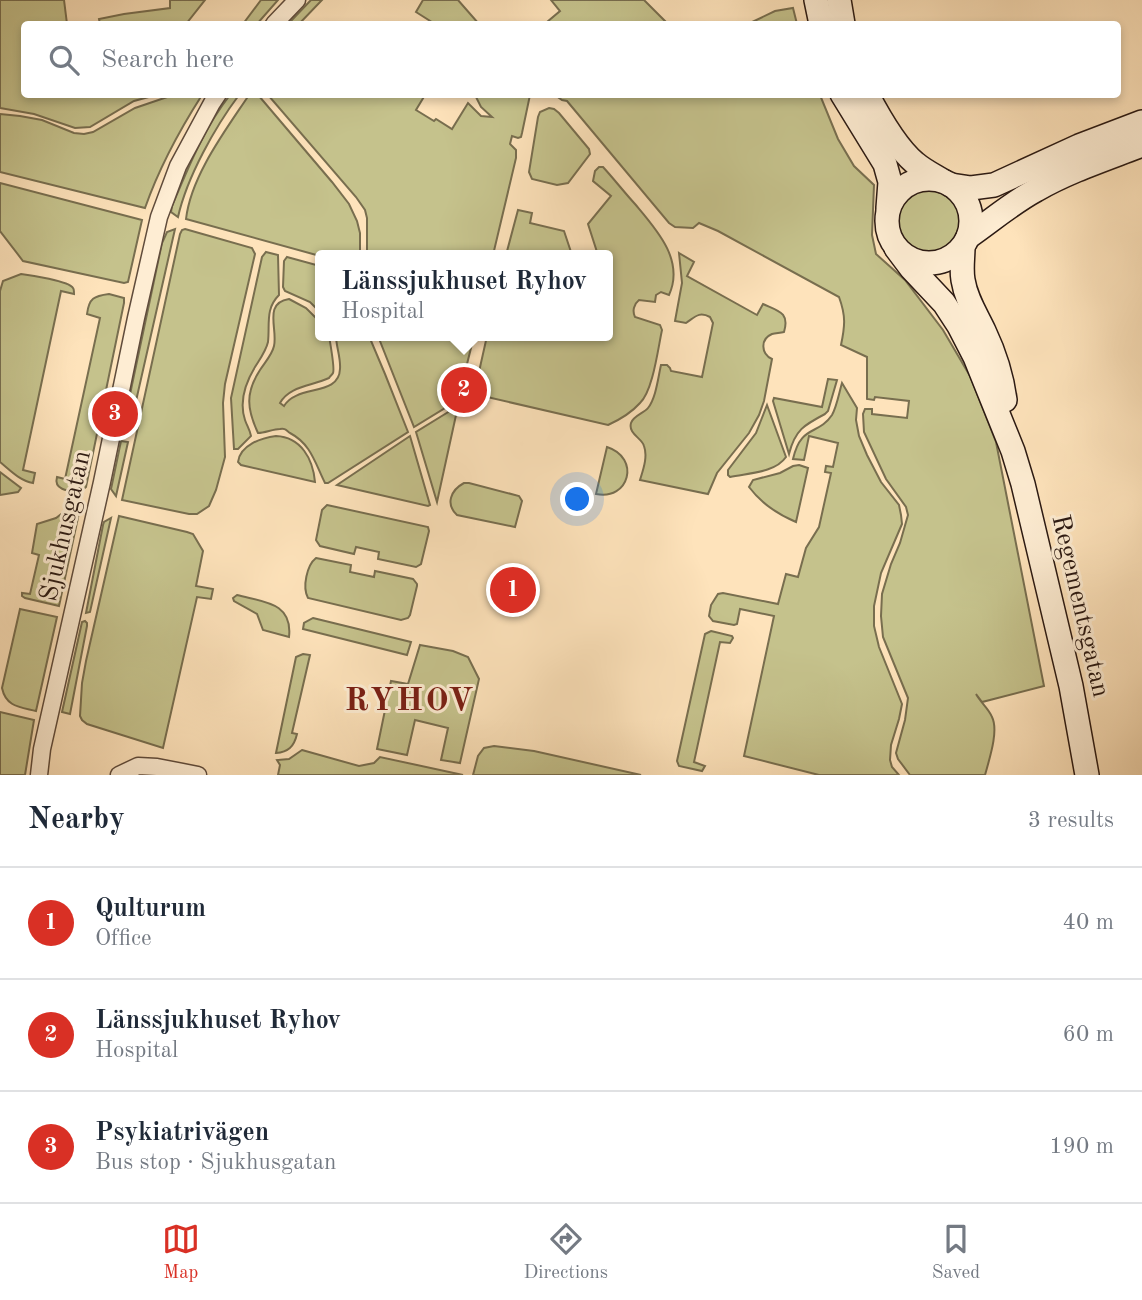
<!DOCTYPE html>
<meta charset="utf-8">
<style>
:root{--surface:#fff;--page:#f6f6f7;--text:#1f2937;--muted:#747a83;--line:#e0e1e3;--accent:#d93025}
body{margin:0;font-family:"Old Standard TT",serif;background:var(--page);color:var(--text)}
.you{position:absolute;left:578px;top:500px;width:24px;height:24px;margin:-18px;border:5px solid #fff;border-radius:50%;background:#1a73e8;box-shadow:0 0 0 10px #1a73e833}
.badge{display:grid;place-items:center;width:46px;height:46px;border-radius:50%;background:var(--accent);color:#fff;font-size:23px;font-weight:700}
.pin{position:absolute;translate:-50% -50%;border:4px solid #fff;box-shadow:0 2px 7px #0006}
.popup{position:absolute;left:315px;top:250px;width:298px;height:91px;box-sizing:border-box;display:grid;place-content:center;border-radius:7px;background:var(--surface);filter:drop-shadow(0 2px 5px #0005);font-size:23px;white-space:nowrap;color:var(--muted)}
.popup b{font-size:26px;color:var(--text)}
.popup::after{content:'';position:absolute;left:50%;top:100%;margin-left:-14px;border:14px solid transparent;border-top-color:var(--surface)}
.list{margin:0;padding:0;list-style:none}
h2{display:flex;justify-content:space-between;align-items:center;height:91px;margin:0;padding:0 28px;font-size:30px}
h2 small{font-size:23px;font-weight:400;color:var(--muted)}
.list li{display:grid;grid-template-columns:46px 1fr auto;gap:21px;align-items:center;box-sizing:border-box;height:112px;padding:0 28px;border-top:2px solid var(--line)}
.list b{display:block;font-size:26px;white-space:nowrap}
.list p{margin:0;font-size:23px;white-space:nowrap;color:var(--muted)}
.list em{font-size:23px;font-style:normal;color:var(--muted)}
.icon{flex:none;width:38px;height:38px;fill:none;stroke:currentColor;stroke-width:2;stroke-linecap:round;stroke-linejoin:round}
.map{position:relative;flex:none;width:1142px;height:775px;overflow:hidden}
.search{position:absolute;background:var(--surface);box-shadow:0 4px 10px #0003;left:21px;right:21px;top:21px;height:77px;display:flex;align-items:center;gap:18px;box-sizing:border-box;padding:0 24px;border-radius:7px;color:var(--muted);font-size:26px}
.sheet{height:427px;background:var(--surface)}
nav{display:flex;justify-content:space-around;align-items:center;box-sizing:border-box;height:98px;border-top:2px solid var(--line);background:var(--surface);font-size:19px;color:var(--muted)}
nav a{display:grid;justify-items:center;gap:4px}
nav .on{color:var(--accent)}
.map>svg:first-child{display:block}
.green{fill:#c5c28c;stroke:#786e4f;stroke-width:2}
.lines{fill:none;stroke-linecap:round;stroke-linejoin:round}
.street-casing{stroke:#604c3c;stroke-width:19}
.secondary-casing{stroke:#2b1912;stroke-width:26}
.street{stroke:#feedd3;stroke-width:16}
.secondary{stroke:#feedd3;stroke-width:23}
.labels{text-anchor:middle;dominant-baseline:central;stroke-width:6;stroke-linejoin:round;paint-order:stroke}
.street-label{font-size:26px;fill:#2b1912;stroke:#feedd3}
.district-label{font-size:33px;font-weight:bold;letter-spacing:2px;fill:#7a1f14;stroke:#feedd3}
</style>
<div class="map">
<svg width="1142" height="775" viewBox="0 0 1142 775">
<rect width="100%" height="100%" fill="#fee3bb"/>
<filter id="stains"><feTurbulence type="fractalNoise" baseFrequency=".00286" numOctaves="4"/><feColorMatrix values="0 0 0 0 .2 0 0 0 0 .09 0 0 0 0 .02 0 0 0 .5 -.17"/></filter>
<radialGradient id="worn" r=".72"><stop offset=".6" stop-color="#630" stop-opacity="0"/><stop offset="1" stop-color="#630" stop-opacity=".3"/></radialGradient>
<g class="green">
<polygon points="0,0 64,0 67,24 24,24 24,94 156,95 134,101 90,127 75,128 34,114 0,108"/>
<polygon points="170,0 205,0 186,24 100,24 99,19 124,14 170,8"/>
<polygon points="261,0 278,0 257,24 243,24"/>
<polygon points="311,0 322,0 299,24 288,24"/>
<polygon points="423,0 458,0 479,24 435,24 416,12"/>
<polygon points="551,0 644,0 667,23 671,24 548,24 547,22 560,11"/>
<polygon points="793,8 797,24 748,24 775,11"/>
<path d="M176 94 202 95C179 131 159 168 145 208L0 172V114L20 116 42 120 74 133 84 134 93 132 135 108Z"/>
<path d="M230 95H239C215 127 187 177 178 217L171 212 172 206C188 168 204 128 230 95Z"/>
<path d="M249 95 259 96 332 182 349 204 357 221 360 233V255L320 256 186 219C191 176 225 131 249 95Z"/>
<polygon points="268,95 425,95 416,110 434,121 436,119 452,129 468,103 481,116 492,117 481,107 475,95 530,95 522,133 521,137 518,138 512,136 510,144 516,150 516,158 493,255 367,255 367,218 365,210 356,197"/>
<path d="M555 95H820L838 139 854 166 874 185 872 235 876 254 905 280 943 330 970 376 996 442 1044 686 982 702 976 694C981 703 989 709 992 717 999 731 989 760 985 775H910L898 759 896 753 905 720 908 698 883 637 881 616 882 594 891 564 900 543 908 515 906 507 886 479 864 432 863 414 865 409H872V414L907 418 909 401 875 397 874 400 867 399V357L841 345C845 326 846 316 839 297L718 231 699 223 693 228 675 227 669 223 567 101 562 100Z"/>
<polygon points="549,108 554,109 559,113 589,149 590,154 568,183 557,185 532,179 529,172 538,117 540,112"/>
<path d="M599 167H603C614 179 624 192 635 204 656 229 685 260 669 295L661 292 656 295 655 302 639 300C634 304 632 311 635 317L660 325 662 330C658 348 653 391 640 403 632 412 619 420 608 425L474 394 487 336H608V255H589L597 252 588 224 611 196 593 181 595 171Z"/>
<polygon points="0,183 142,220 128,282 124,283 23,261 0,231"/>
<circle cx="930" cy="222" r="32"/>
<polygon points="518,210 532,213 530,223 564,231 572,255 506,255"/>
<polygon points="175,229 136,401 129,399 162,243 167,232"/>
<polygon points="185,229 252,248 255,254 225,384 223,403 225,457 216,490 209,506 197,514 189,514 122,500 180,234 182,230"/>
<path d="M266 252 278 255 279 295C265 309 270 324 268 342 266 351 260 359 255 367 246 382 239 402 245 420 247 426 250 430 251 436L238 449H234L231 398 262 257Z"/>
<path d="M679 253 694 262 687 276 757 315 763 304C778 311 790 312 784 332 780 333 776 333 772 334 760 339 761 354 772 359L764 401 759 415 749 433 717 473 708 494 640 480C643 470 648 457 644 446 642 438 628 434 631 423 633 416 644 413 648 408 656 398 658 378 661 365H667L670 368 671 371 702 377 713 323 710 317C699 311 695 317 686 323L675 321 682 283Z"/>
<polygon points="287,257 320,266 320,312 310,302 285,291 283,287 284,261"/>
<path d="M21 274C30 275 69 281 73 288 74 289 74 292 74 294L61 291 23 470 35 473 33 483C20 481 10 470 0 462V291L3 281Z"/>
<path d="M109 294 124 298V303L86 487 80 492C71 491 53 491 57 477L65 479 100 318 87 314C89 298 94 296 109 294Z"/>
<path d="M289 299 306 308 320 322 321 336H329C330 342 335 369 333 373 332 375 330 376 329 378 312 386 289 386 280 403L284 406C297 384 339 397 340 369 341 358 336 346 336 336H369L385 374 408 432 328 483H325C315 463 311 444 290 433 286 430 285 428 280 429 273 429 265 433 258 433 247 409 245 393 260 370 265 362 272 355 274 346 278 329 263 303 289 299Z"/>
<polygon points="378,336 474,336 458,400 414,427"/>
<path d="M828 379 837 380 828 411 825 414C804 425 795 430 789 454L773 401 774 398 822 407Z"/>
<path d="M842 383 857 408 856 420 859 436 867 455 881 482 899 505 901 515 902 524 881 573 874 606V626L879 647 902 704 899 719 891 745 890 760 892 767 899 775H819L744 756 774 616 740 609 737 624 734 625 713 621 709 616 711 605 718 594 723 593 778 604 786 574 798 577 806 548 819 527 831 473 825 472 826 466 833 467 838 443 809 436 804 460 793 459C801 424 818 436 832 415 837 406 839 393 842 383Z"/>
<path d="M767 405 786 457C775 473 748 473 730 477L728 475V470L756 433Z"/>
<polygon points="458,406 437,502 416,432"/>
<path d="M276 436C301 437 313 459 315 482L241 465 238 462C240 445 261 438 276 436Z"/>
<polygon points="410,436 430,505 428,506 337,485"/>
<polygon points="121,441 128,442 116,496 111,489"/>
<path d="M607 447C641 458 629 501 596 494Z"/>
<path d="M799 465 808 468 796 522C777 514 761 503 749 487L753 480 780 473 793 466Z"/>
<polygon points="0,472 21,488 18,492 0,495"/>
<path d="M464 483H469L519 496 522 501 515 527 457 515C445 504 451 490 464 483Z"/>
<polygon points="73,505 78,508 79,513 59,606 25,598 22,596 22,593 30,594 39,555 32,553 37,524 56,518"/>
<polygon points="327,505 428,527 429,531 421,564 416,567 378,559 379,552 356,547 354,554 320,546 316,540 322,510"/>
<polygon points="119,516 187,532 193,534 203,551 196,586 213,589 211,599 197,597 163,748 87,724 82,720 80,716 82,683 86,661"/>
<polygon points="111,518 90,612 86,613 103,525 104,522"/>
<path d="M316 558 351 565 350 572 374 577 375 571 413 579 417 584V586L410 615 408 618 401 620 308 598C302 587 307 565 316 558Z"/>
<path d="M237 595C263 602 293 602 289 637L263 630 257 614 234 601 233 598Z"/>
<path d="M20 609 57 617 36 711C20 707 6 707 2 688Z"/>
<polygon points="313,618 411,642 407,655 303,629 304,623"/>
<polygon points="85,621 87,623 87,626 70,714 62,712 82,622"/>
<polygon points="711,631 732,636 733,638 730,643 720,642 694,762 705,766 702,771 679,766 677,761 705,634"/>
<polygon points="420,645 453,651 468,657 479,679 460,763 441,760 448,728 415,720 407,755 377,749 391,681 408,684"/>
<path d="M303 654 310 655 292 733 297 734C294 747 288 752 276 753L296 657Z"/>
<polygon points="0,712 34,720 25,775 0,775"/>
<polygon points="494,746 534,751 641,775 473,775 478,756 484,748"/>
<polygon points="302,750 359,766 374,763 380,757 463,775 278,775 280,765 277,760 289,759"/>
</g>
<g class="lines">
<defs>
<g id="street">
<polyline points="274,24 297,0"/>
<polyline points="39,775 42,749 102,482 136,318 159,217 178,166 212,103 218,94"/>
<polyline points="119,775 138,766 157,767 198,775"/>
</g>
<g id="secondary">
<polyline points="816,0 821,24"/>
<polyline points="839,0 843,24"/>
<polyline points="842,94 885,164 890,182 888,208"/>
<path d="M867 94C878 115 897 148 915 163 923 170 933 175 943 181"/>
<circle cx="929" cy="221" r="42"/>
<polyline points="951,185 971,188 994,185 1079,146 1142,122"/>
<path d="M968 237C991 221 1012 203 1036 190 1069 171 1106 159 1142 145"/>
<path d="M963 247C963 257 961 269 963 280 966 299 976 314 984 331 994 352 1002 377 1005 400"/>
<polyline points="896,248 911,268 944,303 959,326 975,357 1013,451 1023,484 1071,686 1087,775"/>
</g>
</defs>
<use href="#street" class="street-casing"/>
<use href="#secondary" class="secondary-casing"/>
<use href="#street" class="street"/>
<use href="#secondary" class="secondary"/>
</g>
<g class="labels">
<g class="street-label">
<text transform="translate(66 526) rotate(-77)">Sjukhusgatan</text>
<text transform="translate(1080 606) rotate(77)">Regementsgatan</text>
</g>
<g class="district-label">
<text x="410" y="701">RYHOV</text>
</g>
</g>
<rect width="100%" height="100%" filter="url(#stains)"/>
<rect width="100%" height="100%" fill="url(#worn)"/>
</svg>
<div class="you"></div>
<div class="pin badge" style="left:513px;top:590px">1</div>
<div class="pin badge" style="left:464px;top:390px">2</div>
<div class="popup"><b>Länssjukhuset Ryhov</b>Hospital</div>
<div class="pin badge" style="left:115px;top:414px">3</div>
<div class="search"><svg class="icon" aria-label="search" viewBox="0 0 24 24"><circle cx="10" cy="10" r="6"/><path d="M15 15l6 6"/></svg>Search here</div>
</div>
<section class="sheet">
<h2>Nearby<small>3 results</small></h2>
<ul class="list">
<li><span class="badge">1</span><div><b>Qulturum</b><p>Office</p></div><em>40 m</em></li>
<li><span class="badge">2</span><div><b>Länssjukhuset Ryhov</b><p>Hospital</p></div><em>60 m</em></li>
<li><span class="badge">3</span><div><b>Psykiatrivägen</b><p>Bus stop · Sjukhusgatan</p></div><em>190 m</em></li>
</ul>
</section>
<nav>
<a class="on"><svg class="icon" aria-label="map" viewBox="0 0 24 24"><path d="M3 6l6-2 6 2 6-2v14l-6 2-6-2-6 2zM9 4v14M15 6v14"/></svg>Map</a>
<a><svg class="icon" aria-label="directions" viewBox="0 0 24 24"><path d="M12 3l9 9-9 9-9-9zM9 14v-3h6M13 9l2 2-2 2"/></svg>Directions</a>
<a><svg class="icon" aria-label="saved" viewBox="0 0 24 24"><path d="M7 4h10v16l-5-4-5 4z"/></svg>Saved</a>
</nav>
